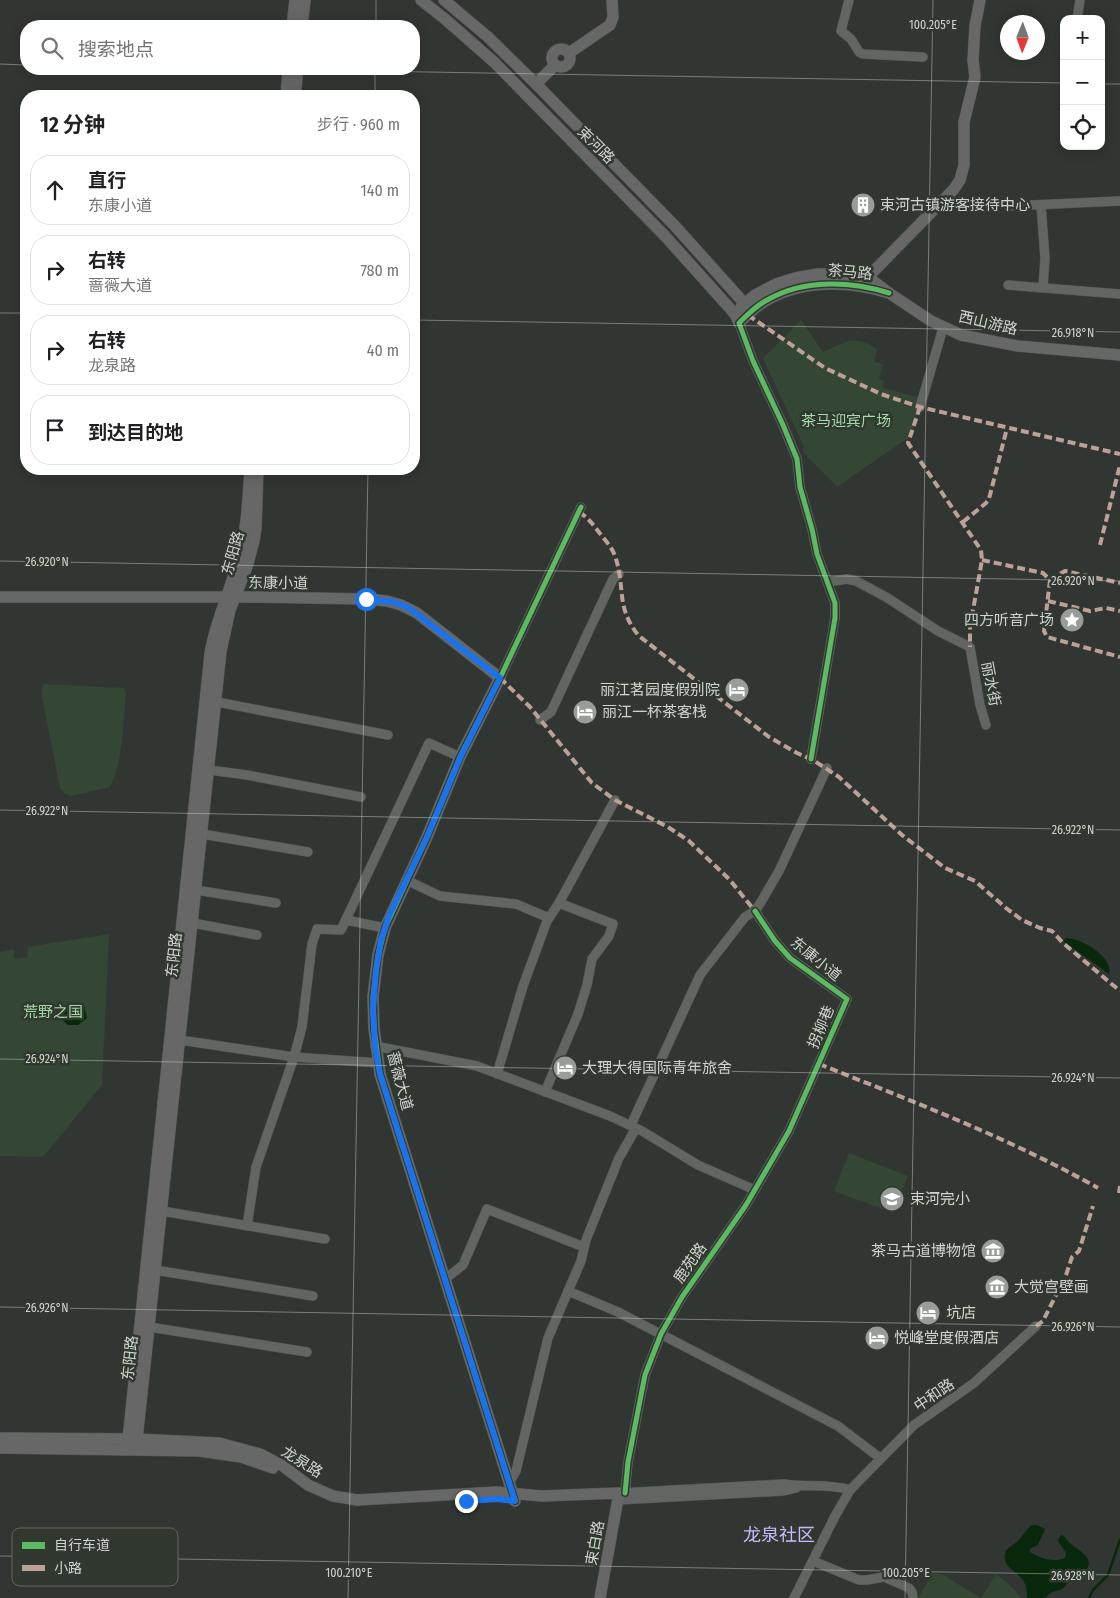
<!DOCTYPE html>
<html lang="zh">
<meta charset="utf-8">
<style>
:root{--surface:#fff;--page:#f6f6f6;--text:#202124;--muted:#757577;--line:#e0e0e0}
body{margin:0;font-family:"Fira Sans Condensed","Noto Sans SC",sans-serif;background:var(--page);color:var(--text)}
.controls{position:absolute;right:15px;top:15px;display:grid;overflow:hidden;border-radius:10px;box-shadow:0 2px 12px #0003}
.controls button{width:45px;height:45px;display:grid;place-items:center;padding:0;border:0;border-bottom:1px solid var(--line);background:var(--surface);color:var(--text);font:25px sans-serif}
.compass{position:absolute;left:1000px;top:15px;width:45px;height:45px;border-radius:50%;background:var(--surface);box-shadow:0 2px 12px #0003;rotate:181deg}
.stop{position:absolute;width:15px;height:15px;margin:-11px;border:4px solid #1a73e8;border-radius:50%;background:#fff}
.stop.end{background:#1a73e8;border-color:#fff;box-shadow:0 1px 5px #0008}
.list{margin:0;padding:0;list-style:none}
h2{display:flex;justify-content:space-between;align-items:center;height:65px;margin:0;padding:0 20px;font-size:21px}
h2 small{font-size:16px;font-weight:400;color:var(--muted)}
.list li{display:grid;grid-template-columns:32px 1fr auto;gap:15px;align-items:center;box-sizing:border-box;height:70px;margin:0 10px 10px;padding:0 10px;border:1px solid var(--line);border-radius:20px}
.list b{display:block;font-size:19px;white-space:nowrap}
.list p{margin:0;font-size:16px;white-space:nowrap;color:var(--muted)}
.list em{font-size:16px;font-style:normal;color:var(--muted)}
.icon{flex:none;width:28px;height:28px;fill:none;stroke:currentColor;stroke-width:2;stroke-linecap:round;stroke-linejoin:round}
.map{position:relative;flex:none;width:1120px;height:1598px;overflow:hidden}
.search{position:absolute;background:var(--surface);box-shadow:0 2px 12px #0003;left:20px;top:20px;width:400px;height:55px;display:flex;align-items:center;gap:12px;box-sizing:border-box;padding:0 18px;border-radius:20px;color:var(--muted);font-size:19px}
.panel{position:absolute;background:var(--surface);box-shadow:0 2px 12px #0003;left:20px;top:90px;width:400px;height:385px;border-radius:20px}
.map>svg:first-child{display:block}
.green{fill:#344634}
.water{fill:#08280c}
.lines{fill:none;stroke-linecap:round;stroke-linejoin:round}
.stream{stroke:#08280c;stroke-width:2.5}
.street-casing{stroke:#4f524f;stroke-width:10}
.secondary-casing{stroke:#4f524f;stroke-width:12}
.street{stroke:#636562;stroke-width:9}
.secondary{stroke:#666766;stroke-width:11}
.quiet{stroke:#bda197;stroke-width:4;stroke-dasharray:8 4;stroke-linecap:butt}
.cycleway-casing{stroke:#303830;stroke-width:8}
.cycleway{stroke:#5cba63;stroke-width:5}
.route{stroke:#1a73e8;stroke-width:6}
.ticks{fill:none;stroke:#d0d4d0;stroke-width:1;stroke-opacity:0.45}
.labels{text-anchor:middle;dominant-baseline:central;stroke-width:5;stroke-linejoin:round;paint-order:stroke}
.street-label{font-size:15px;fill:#d0d4d0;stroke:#303830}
.poi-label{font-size:15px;fill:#d0d4d0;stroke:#303830;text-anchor:start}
.park-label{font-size:15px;fill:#a3dca4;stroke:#303830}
.quarter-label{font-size:18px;fill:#c9b8ff;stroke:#303830}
.key{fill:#303830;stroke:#606760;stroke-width:1}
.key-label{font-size:14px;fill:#d0d4d0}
.ticks-label{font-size:12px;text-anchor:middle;fill:#d0d4d0;stroke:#303830;stroke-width:5;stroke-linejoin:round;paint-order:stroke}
</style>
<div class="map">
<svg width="1120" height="1598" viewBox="0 0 1120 1598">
<rect width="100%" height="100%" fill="#323632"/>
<g class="green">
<path d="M801 320 823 352C846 342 853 334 877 349L874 362 883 364 879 379 884 381 883 388 921 398 912 435 837 487 803 452 804 447 763 358Z"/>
<path d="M43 684 124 688 126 692C123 723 124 758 110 787L71 796 64 793 60 788 41 692Z"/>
<polygon points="109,934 102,1085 43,1157 0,1156 0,952 14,949 14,959 27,957 28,947"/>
<polygon points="849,1153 908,1176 893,1213 834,1191"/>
<polygon points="933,1572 943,1575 981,1598 918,1598"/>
<polygon points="996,1574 1013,1588 1021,1598 981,1598"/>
</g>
<g class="water">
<path d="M1066 938C1081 938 1113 956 1109 974L1063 941Z"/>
<polygon points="75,1003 84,1006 87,1018 78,1025 68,1025 60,1018 65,1007"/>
<path d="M1031 1525H1037L1045 1529 1038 1545 1030 1549V1552C1039 1558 1055 1563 1065 1558L1066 1553 1058 1541 1060 1536 1062 1535C1067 1538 1066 1540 1070 1543 1077 1550 1096 1557 1086 1570 1082 1575 1076 1574 1072 1577 1067 1580 1067 1586 1062 1589 1055 1592 1050 1591 1046 1598H1027C1027 1591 1026 1584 1022 1579 1013 1569 1000 1565 1006 1550L1018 1541Z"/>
</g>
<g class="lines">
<polyline class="stream" points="1089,1598 1093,1590 1108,1575 1120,1540"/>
<defs>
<g id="street">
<polyline points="849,0 841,31 851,39 859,52 863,54 923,57"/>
<polyline points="1077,19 1080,0"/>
<polyline points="1041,205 1045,258 1043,287"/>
<polyline points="1009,206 1120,201"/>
<polyline points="1008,285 1120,294"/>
<polyline points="739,323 753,361 783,425 797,459 800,487 812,529 817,554 835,603 835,618 811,759"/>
<polyline points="920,407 943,328"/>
<polyline points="828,582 847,579 856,581 886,597 938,631 970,647 980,705 986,725"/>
<polyline points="500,678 581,507"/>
<polyline points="217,702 388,735"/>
<polyline points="540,720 551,712 613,579 619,574"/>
<polyline points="209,770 247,775 361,797"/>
<polyline points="202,834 308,852"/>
<polyline points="406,880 440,896 516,904 549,918"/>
<polyline points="196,890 276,903"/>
<polyline points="346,920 385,928"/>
<polyline points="193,923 257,935"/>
<polyline points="180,1040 294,1057 378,1063"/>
<polyline points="375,1046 477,1066 610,1116 642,1131 698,1165 755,1190"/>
<polyline points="497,1074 523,986 547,921 559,903 615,800"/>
<polyline points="545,1092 578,1014 587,985 592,959 609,936 613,924 559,903"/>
<polyline points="631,1125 700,975 745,917 755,911 761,902 779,871 827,768"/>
<polyline points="162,1211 325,1239"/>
<polyline points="247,1226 256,1167 294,1057 302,1027 312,944 317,929 341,930 429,743 460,757"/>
<polyline points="155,1270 313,1296"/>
<polyline points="445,1279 463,1265 487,1209 584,1247"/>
<polyline points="568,1291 618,1312 838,1426 880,1458"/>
<polyline points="149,1327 307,1352"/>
<polyline points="509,1483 516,1471 548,1338 581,1261 586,1240 619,1158 636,1128"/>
<path d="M619 1493 784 1484C807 1488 828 1483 850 1490"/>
<polyline points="625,1493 628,1462 645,1375 661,1334 682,1297 746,1205 789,1131 847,999 790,958 775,941 755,911"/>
<polyline points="618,1500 783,1491 796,1488"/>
<polyline points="813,1561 859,1580 867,1580 884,1577 909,1588 912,1592 913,1598"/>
<polyline points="794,1598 834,1518 850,1490 914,1425 974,1383 1036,1326"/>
</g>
<g id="secondary">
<path d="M421 0 445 19 494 62 665 236 735 314 739 323C748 314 757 305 769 299 805 279 851 281 889 293"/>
<polyline points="444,0 488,37 536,84 675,226 745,304 753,310"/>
<polyline points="292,26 295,0"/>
<polyline points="302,26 305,0"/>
<circle cx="561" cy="58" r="9"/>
<polyline points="569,53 610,25 613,17 612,0"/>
<polyline points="536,84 555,65"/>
<polyline points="286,96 288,69"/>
<polyline points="295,96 298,69"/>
<polyline points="867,278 954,189 960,180 964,165 964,122 975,77 973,60 975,26 980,0"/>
<polyline points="741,307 755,295 776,284 795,278 818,274 846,274 872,280 889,293 931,321 961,335 1018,346 1120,355"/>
<polyline points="0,597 248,597 366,599 387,601 401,605 417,613 500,678 460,757 427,837 385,928 378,955 373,997 374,1028 380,1074 515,1501"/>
<polyline points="0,1438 137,1439 219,1443 260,1454 283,1466 308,1485 333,1496 357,1500 497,1492 542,1496 619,1493 600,1598"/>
<polyline points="0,1448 199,1451 241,1457 273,1468"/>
<path d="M127 1449 210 654C215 621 231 590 239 557 247 529 248 498 250 469"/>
<polyline points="136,1449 221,651 230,610 247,567 254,541 256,528 258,469"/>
</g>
</defs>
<use href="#street" class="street-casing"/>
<use href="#secondary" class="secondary-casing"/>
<use href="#street" class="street"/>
<use href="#secondary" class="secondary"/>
<g class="quiet">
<polyline points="748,315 825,368 881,394 920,407 1120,454"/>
<polyline points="920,407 908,443 981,550 982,560 970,627 970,647"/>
<path d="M579 512C587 517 592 523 598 531 604 539 612 547 615 556 626 588 615 607 639 636L769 737 797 753 813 760 839 777 902 835 945 868 975 881 1006 908 1022 920 1040 928 1052 931 1063 943 1120 991"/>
<polyline points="963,522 986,503 989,499 1007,428"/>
<polyline points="1100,545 1120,465"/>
<polyline points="982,560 1043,573 1050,580 1044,631 1047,637 1120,657"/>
<polyline points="1050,580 1065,571 1120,583"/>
<polyline points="1048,601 1090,611 1106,608 1120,611"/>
<polyline points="500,678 530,707 592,783 615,800 668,827 689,841 729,879 755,911"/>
<path d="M819 1064C914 1102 1009 1138 1098 1188"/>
<polyline points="1119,1193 1120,1186"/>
<polyline points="1036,1326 1043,1321 1066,1275 1072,1257 1079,1251 1093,1206"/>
</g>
<defs>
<g id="cycleway">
<path d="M811 759 835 618V603L817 554 812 529 800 487 797 459 783 425 753 361 739 323C748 314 757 305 769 299 805 279 851 281 889 293"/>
<polyline points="625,1493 628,1462 645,1375 661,1334 682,1297 746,1205 789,1131 847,999 790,958 775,941 755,911"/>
<polyline points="515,1501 380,1074 374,1028 373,997 378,955 385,928 427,837 460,757 500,678 581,507"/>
</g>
</defs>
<use href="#cycleway" class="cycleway-casing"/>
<use href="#cycleway" class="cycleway"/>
</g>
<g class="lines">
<polyline class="route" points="366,599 394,602 409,608 500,678 460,758 427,837 389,916 381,940 376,970 373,1010 375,1046 380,1074 515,1501 497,1499 466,1501"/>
</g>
<path class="ticks" d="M376 26V0M0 64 26 65M254 69 1064 83M1101 84H1120M375 96V69M0 313H26M414 320 1120 332M0 561 1120 581M0 810 1120 830M0 1059 1120 1078M0 1307 1120 1327M0 1556 1120 1575M348 1598 368 469M905 1598 933 0"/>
<defs>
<symbol id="building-disc" viewBox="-11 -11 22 22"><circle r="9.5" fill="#999d99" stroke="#303830"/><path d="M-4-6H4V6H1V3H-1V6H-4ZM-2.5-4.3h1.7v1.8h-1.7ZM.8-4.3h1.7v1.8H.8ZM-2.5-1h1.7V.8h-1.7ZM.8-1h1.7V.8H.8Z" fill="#fff"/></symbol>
<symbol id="sight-disc" viewBox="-11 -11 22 22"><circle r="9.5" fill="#999d99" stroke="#303830"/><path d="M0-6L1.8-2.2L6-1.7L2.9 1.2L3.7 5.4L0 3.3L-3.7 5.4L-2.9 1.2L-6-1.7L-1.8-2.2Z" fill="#fff"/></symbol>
<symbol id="hotel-disc" viewBox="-11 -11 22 22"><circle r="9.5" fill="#999d99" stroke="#303830"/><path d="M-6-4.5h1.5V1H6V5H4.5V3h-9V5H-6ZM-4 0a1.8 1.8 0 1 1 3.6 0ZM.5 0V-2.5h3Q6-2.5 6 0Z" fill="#fff"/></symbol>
<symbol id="school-disc" viewBox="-11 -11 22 22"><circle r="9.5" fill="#999d99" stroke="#303830"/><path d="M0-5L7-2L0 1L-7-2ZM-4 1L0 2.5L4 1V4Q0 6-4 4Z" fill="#fff"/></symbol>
<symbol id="museum-disc" viewBox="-11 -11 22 22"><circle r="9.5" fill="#999d99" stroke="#303830"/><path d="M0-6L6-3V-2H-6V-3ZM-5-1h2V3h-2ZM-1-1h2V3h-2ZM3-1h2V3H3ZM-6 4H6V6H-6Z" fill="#fff"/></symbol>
</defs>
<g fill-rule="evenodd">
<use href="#building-disc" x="849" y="191" width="28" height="28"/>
<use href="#sight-disc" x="1058" y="606" width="28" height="28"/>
<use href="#hotel-disc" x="723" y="676" width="28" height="28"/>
<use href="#hotel-disc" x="571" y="698" width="28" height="28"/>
<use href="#hotel-disc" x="551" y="1054" width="28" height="28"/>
<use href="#school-disc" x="878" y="1185" width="28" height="28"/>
<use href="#museum-disc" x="979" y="1237" width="28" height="28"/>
<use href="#museum-disc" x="983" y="1273" width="28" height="28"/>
<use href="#hotel-disc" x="914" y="1299" width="28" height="28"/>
<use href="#hotel-disc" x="863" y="1324" width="28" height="28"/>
</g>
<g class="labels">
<g class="street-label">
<text transform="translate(596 145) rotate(45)">束河路</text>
<text transform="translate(850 272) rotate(5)">茶马路</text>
<text transform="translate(988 323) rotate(13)">西山游路</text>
<text transform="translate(233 553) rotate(-74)">东阳路</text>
<text transform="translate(278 583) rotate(1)">东康小道</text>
<text transform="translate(991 684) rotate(79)">丽水街</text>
<text transform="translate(174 955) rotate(-84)">东阳路</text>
<text transform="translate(816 959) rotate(39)">东康小道</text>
<text transform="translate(821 1027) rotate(-67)">拐柳巷</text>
<text transform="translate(400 1081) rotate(75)">蔷薇大道</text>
<text transform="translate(690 1263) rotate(-55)">鹿苑路</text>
<text transform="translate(130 1358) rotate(-84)">东阳路</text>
<text transform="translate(934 1395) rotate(-34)">中和路</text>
<text transform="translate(302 1462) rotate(32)">龙泉路</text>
<text transform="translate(595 1543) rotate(-80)">束白路</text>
</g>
<g class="poi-label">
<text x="880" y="205">束河古镇游客接待中心</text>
<text x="1054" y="620" text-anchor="end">四方听音广场</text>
<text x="720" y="690" text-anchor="end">丽江茗园度假别院</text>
<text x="602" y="712">丽江一杯茶客栈</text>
<text x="582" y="1068">大理大得国际青年旅舍</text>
<text x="910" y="1199">束河完小</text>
<text x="976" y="1251" text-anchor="end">茶马古道博物馆</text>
<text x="1014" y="1287">大觉宫壁画</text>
<text x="946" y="1313">坑店</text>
<text x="894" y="1338">悦峰堂度假酒店</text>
</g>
<g class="park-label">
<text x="846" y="421">茶马迎宾广场</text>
<text x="53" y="1012">荒野之国</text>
</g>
<g class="quarter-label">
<text x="779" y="1535">龙泉社区</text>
</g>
</g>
<rect x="12" y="1528" width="166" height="58" rx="8" class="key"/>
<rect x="22" y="1542" width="23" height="7" fill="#5cba63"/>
<rect x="22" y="1565" width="23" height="6" fill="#bda197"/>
<g class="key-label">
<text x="54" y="1550">自行车道</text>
<text x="54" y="1573">小路</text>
</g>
<g class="ticks-label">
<text x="933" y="29">100.205°E</text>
<text x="1073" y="337">26.918°N</text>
<text x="47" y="566">26.920°N</text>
<text x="1073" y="585">26.920°N</text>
<text x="47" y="815">26.922°N</text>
<text x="1073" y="834">26.922°N</text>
<text x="47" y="1063">26.924°N</text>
<text x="1073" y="1082">26.924°N</text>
<text x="47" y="1312">26.926°N</text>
<text x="1073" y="1331">26.926°N</text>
<text x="349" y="1577">100.210°E</text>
<text x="906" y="1577">100.205°E</text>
<text x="1073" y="1580">26.928°N</text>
</g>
</svg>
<div class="controls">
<button>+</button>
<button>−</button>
<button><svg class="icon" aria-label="locate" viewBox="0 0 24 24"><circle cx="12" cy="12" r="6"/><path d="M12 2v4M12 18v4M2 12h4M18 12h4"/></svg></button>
</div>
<svg class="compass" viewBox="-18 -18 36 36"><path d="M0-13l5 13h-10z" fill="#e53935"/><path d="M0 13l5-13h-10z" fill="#757577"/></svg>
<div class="stop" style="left:366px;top:599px"></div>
<div class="stop end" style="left:466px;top:1501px"></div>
<div class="search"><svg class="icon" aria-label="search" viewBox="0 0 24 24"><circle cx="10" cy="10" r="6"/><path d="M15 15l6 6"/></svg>搜索地点</div>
<section class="panel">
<h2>12 分钟<small>步行 · 960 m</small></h2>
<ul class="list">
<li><svg class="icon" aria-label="ahead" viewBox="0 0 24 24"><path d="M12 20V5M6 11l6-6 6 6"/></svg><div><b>直行</b><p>东康小道</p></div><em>140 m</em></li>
<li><svg class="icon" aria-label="right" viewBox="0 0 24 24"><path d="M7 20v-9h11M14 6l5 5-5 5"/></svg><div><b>右转</b><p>蔷薇大道</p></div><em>780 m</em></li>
<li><svg class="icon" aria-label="right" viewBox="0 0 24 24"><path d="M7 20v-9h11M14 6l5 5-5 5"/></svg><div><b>右转</b><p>龙泉路</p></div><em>40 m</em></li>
<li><svg class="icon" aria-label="arrive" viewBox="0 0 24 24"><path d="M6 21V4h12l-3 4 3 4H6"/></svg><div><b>到达目的地</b></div></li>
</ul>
</section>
</div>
